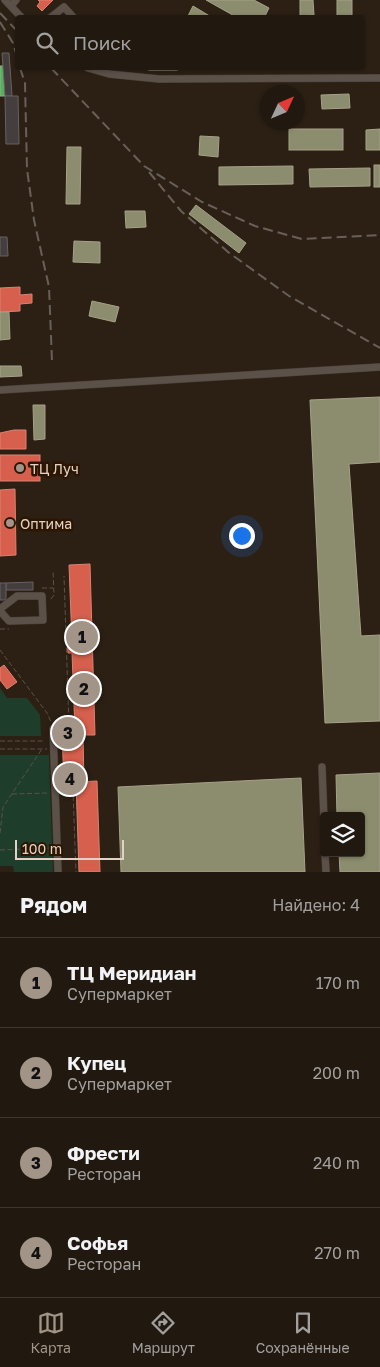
<!DOCTYPE html>
<html lang="ru">
<meta charset="utf-8">
<style>
:root{--surface:#21180f;--page:#2d251d;--text:#f1f3f6;--muted:#a2a09e;--line:#3e372f;--accent:#a29487}
body{margin:0;font-family:"Golos Text",sans-serif;background:var(--page);color:var(--text)}
.controls{position:absolute;right:15px;bottom:15px;display:grid;overflow:hidden;border-radius:5px;box-shadow:0 1px 4px #0004}
.controls button{width:45px;height:45px;display:grid;place-items:center;padding:0;border:0;border-bottom:1px solid var(--line);background:var(--surface);color:var(--text);font:25px sans-serif}
.compass{position:absolute;left:260px;top:85px;width:45px;height:45px;border-radius:50%;background:var(--surface);box-shadow:0 1px 4px #0004;rotate:46deg}
.scale{position:absolute;left:15px;bottom:12px;width:109px;box-sizing:border-box;padding-left:5px;border:2px solid #e2d2c5;border-top:0;font-size:14px;line-height:18px;white-space:nowrap;color:#e2d2c5;-webkit-text-stroke:4px #2d1601;paint-order:stroke}
.you{position:absolute;left:241px;top:535px;width:18px;height:18px;margin:-12px;border:4px solid #fff;border-radius:50%;background:#1a73e8;box-shadow:0 0 0 8px #1a73e833}
.badge{display:grid;place-items:center;width:32px;height:32px;border-radius:50%;background:var(--accent);color:#111;font-size:16px;font-weight:700}
.pin{position:absolute;translate:-50% -50%;border:2px solid #fff;box-shadow:0 1px 5px #0006}
.list{margin:0;padding:0;list-style:none}
h2{display:flex;justify-content:space-between;align-items:center;height:65px;margin:0;padding:0 20px;font-size:21px}
h2 small{font-size:16px;font-weight:400;color:var(--muted)}
.list li{display:grid;grid-template-columns:32px 1fr auto;gap:15px;align-items:center;box-sizing:border-box;height:90px;padding:0 20px;border-top:1px solid var(--line)}
.list b{display:block;font-size:19px;white-space:nowrap}
.list p{margin:0;font-size:16px;white-space:nowrap;color:var(--muted)}
.list em{font-size:16px;font-style:normal;color:var(--muted)}
.icon{flex:none;width:28px;height:28px;fill:none;stroke:currentColor;stroke-width:2;stroke-linecap:round;stroke-linejoin:round}
.map{position:relative;flex:none;width:380px;height:872px;overflow:hidden}
.search{position:absolute;background:var(--surface);box-shadow:0 1px 4px #0004;left:15px;right:15px;top:15px;height:55px;display:flex;align-items:center;gap:12px;box-sizing:border-box;padding:0 18px;border-radius:5px;color:var(--muted);font-size:19px}
.sheet{height:425px;background:var(--surface)}
nav{display:flex;justify-content:space-around;align-items:center;box-sizing:border-box;height:70px;border-top:1px solid var(--line);background:var(--surface);font-size:14px;color:var(--muted)}
nav a{display:grid;justify-items:center;gap:2px}
nav .on{color:var(--accent)}
.map>svg:first-child{display:block}
.green{fill:#1f3d2b}
.shops{fill:#d6604d;stroke:#da8271}
.public{fill:#5aae61;stroke:#83b97f}
.industry{fill:#8c8c6e;stroke:#a6a188}
.building{fill:#443e3e;stroke:#676162}
.lines{fill:none;stroke-linecap:round;stroke-linejoin:round}
.minor-casing{stroke:#463c33;stroke-width:8}
.path{stroke:#5b5149;stroke-width:1;stroke-dasharray:5 2.5;stroke-linecap:butt}
.minor{stroke:#5c5149;stroke-width:7}
.rail{stroke:#686058;stroke-width:2;stroke-dasharray:10 5;stroke-linecap:butt}
.poi-dot{fill:#a29487;stroke:#2d1601;stroke-width:2}
.labels{text-anchor:middle;dominant-baseline:central;stroke-width:5;stroke-linejoin:round;paint-order:stroke}
.poi-label{font-size:14px;fill:#e2d2c5;stroke:#2d1601;text-anchor:start}
</style>
<div class="map">
<svg width="380" height="872" viewBox="0 0 380 872">
<rect width="100%" height="100%" fill="#2c2014"/>
<g class="green">
<polygon points="0,688 7,698 27,698 40,715 41,736 0,736"/>
<polygon points="0,755 49,755 53,872 14,872 13,866 0,866"/>
</g>
<g class="shops">
<polygon points="38,0 53,0 42,11 37,6 40,2"/>
<polygon points="20,287 20,295 32,294 32,303 20,304 20,311 0,312 0,288"/>
<polygon points="14,430 26,430 26,449 0,449 0,433"/>
<rect x="0" y="455" width="40" height="26"/>
<polygon points="15,489 16,555 0,556 0,490"/>
<polygon points="90,564 95,735 83,735 84,782 76,782 76,789 64,789 62,728 69,727 70,731 75,730 72,653 68,653 67,642 72,642 69,565"/>
<polygon points="4,665 17,682 7,689 0,680 0,668"/>
<polygon points="97,781 100,872 79,872 76,782"/>
</g>
<polygon class="public" points="0,66 3,66 5,96 0,96"/>
<g class="industry">
<polygon points="206,0 254,0 269,8 264,18 238,18"/>
<polygon points="300,0 313,0 314,15 300,16"/>
<rect x="337" y="0" width="15" height="18"/>
<polygon points="193,6 213,18 187,18"/>
<rect x="149" y="68" width="28" height="2"/>
<polygon points="349,94 350,108 322,109 321,95"/>
<rect x="289" y="129" width="54" height="21"/>
<polygon points="380,129 380,150 366,150 366,130"/>
<polygon points="200,136 219,137 218,157 199,155"/>
<polygon points="67,147 81,147 80,204 66,204"/>
<rect x="374" y="165" width="6" height="22"/>
<polygon points="293,166 293,184 219,185 219,167"/>
<polygon points="370,168 370,186 310,187 309,169"/>
<polygon points="196,205 246,243 239,253 189,214"/>
<polygon points="125,211 145,211 146,227 126,228"/>
<polygon points="74,241 100,242 100,263 73,262"/>
<polygon points="92,301 119,307 115,322 89,316"/>
<polygon points="0,312 9,312 10,339 0,340"/>
<polygon points="0,366 21,366 22,376 0,377"/>
<polygon points="380,397 380,462 349,464 361,636 380,635 380,721 325,723 310,400"/>
<polygon points="33,405 45,405 45,439 34,440"/>
<polygon points="380,773 380,872 340,872 339,853 361,853 361,816 337,816 336,775"/>
<polygon points="301,778 305,872 121,872 118,787"/>
</g>
<g class="building">
<polygon points="2,53 9,53 12,96 5,96"/>
<polygon points="5,96 18,96 19,144 6,144"/>
<polygon points="0,237 7,237 8,256 0,256"/>
<polygon points="33,582 33,590 6,590 6,583"/>
<rect x="0" y="583" width="6" height="17"/>
</g>
<g class="lines">
<defs>
<g id="minor">
<polyline points="5,0 22,18"/>
<polyline points="11,6 16,0"/>
<polyline points="50,18 64,7 74,18"/>
<polyline points="88,68 109,74 159,79 380,78"/>
<polyline points="0,390 380,367"/>
<polyline points="0,609 17,596 42,596 43,620 9,621 0,611"/>
<polyline points="53,729 58,872"/>
<polyline points="322,767 324,820"/>
<polyline points="325,853 326,872"/>
</g>
</defs>
<use href="#minor" class="minor-casing"/>
<g class="path">
<polyline points="42,588 53,588"/>
<polyline points="51,599 54,595 53,570"/>
<polyline points="0,629 9,629"/>
<polyline points="0,650 47,713 51,722"/>
<polyline points="60,727 69,726 64,576"/>
<polyline points="0,741 45,741"/>
<polyline points="0,749 47,749"/>
<polyline points="62,793 73,792 76,872"/>
<polyline points="12,794 48,793"/>
<polyline points="0,833 3,807 42,749"/>
<polyline points="0,850 51,848"/>
</g>
<use href="#minor" class="minor"/>
<g class="rail">
<polyline points="0,13 18,32"/>
<polyline points="0,22 13,43 18,60"/>
<polyline points="20,68 25,83 27,169 34,220 49,287 52,361"/>
<polyline points="51,68 144,166 202,202 255,226 302,239 380,235"/>
<polyline points="149,172 181,211 228,252 289,296 380,348"/>
</g>
</g>
<g class="poi-dot">
<circle cx="20" cy="468" r="5"/>
<circle cx="10" cy="523" r="5"/>
</g>
<g class="labels">
<g class="poi-label">
<text x="30" y="468">ТЦ Луч</text>
<text x="20" y="523">Оптима</text>
</g>
</g>
</svg>
<div class="controls">
<button><svg class="icon" aria-label="layers" viewBox="0 0 24 24"><path d="M12 4l9 5-9 5-9-5zM3 14l9 5 9-5"/></svg></button>
</div>
<svg class="compass" viewBox="-18 -18 36 36"><path d="M0-13l5 13h-10z" fill="#e53935"/><path d="M0 13l5-13h-10z" fill="#a2a09e"/></svg>
<div class="scale">100 m</div>
<div class="you"></div>
<div class="pin badge" style="left:82px;top:637px">1</div>
<div class="pin badge" style="left:84px;top:689px">2</div>
<div class="pin badge" style="left:68px;top:733px">3</div>
<div class="pin badge" style="left:70px;top:779px">4</div>
<div class="search"><svg class="icon" aria-label="search" viewBox="0 0 24 24"><circle cx="10" cy="10" r="6"/><path d="M15 15l6 6"/></svg>Поиск</div>
</div>
<section class="sheet">
<h2>Рядом<small>Найдено: 4</small></h2>
<ul class="list">
<li><span class="badge">1</span><div><b>ТЦ Меридиан</b><p>Супермаркет</p></div><em>170 m</em></li>
<li><span class="badge">2</span><div><b>Купец</b><p>Супермаркет</p></div><em>200 m</em></li>
<li><span class="badge">3</span><div><b>Фрести</b><p>Ресторан</p></div><em>240 m</em></li>
<li><span class="badge">4</span><div><b>Софья</b><p>Ресторан</p></div><em>270 m</em></li>
</ul>
</section>
<nav>
<a class="on"><svg class="icon" aria-label="map" viewBox="0 0 24 24"><path d="M3 6l6-2 6 2 6-2v14l-6 2-6-2-6 2zM9 4v14M15 6v14"/></svg>Карта</a>
<a><svg class="icon" aria-label="directions" viewBox="0 0 24 24"><path d="M12 3l9 9-9 9-9-9zM9 14v-3h6M13 9l2 2-2 2"/></svg>Маршрут</a>
<a><svg class="icon" aria-label="saved" viewBox="0 0 24 24"><path d="M7 4h10v16l-5-4-5 4z"/></svg>Сохранённые</a>
</nav>
